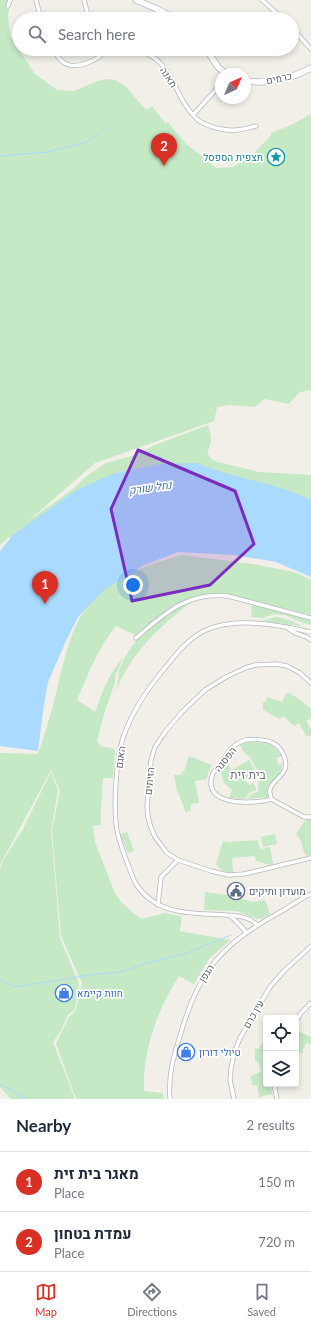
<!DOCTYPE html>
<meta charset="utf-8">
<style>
:root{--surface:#fff;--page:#f2f2f3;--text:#1f2937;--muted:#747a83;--line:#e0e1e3;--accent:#d93025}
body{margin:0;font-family:Lato,Heebo,sans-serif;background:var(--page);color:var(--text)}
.controls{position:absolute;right:12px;bottom:12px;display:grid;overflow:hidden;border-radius:4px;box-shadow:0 2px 6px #0003}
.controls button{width:36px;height:36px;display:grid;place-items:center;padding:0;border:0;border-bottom:1px solid var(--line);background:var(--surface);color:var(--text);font:20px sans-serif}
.compass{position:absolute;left:215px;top:68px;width:36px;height:36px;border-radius:50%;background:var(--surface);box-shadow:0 2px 6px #0003;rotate:45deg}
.you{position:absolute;left:133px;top:585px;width:14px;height:14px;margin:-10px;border:3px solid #fff;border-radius:50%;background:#1a73e8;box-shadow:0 0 0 6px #1a73e833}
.badge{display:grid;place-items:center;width:26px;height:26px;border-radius:50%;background:var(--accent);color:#fff;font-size:13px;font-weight:700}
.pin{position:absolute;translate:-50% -33px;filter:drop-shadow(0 1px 2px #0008)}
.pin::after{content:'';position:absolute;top:21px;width:14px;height:12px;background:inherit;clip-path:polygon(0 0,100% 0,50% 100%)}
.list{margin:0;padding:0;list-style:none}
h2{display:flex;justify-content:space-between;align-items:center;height:52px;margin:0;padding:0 16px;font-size:17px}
h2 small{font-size:13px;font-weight:400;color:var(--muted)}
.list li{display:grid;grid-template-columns:26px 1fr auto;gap:12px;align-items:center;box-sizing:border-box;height:60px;padding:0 16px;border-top:1px solid var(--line)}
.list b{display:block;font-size:15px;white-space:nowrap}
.list p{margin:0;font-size:13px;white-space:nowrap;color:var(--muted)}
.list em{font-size:13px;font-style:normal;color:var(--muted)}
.icon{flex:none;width:22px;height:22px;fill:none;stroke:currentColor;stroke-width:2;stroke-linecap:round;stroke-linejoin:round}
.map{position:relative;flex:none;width:311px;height:1099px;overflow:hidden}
.search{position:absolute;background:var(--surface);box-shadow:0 2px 6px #0003;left:12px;right:12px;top:12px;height:44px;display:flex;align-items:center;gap:10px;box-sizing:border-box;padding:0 14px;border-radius:22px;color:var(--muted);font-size:15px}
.sheet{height:172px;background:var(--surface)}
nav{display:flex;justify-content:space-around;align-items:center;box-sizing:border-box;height:56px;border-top:1px solid var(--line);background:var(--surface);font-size:11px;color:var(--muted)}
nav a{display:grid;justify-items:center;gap:2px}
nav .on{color:var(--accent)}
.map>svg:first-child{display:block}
.green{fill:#c5e8c5}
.water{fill:#aadaff}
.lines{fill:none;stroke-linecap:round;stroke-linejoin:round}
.stream{stroke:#aadaff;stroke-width:1}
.street-casing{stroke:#b5b8bc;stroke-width:5}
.secondary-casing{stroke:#b6babf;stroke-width:7}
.street{stroke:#fff;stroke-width:3.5}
.secondary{stroke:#fff;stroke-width:5.5}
.marked{fill:#7b2cbf;fill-opacity:0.2;stroke:#7b2cbf;stroke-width:3;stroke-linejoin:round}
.labels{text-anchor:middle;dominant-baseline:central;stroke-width:3.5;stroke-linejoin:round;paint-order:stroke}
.street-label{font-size:10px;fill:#5f6368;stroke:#fff}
.culture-label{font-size:10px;fill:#0d838f;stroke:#fff;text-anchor:end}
.service-label{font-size:10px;fill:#4e5e75;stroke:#fff;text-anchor:start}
.shop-label{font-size:10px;fill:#366cbe;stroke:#fff;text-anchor:start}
.water-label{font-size:11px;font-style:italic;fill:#4174aa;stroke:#fff}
.quarter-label{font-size:12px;fill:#70757a;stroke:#fff}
</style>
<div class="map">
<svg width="311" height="1099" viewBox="0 0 311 1099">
<rect width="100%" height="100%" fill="#f1efe8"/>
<g class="green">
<path d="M0 0H11L8 14 10 36 35 74 57 90 74 91 98 81 106 79 115 80 124 85 146 110 152 106 166 124 168 122 186 144 202 156 216 168 233 167 249 158 271 136V133L293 124 311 114V390L300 392 289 404 264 399 255 407 229 405 217 407 214 421 95 463 27 522 73 489 87 476 106 463 132 456 155 445 208 425C209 429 211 434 211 438 212 449 201 452 214 461L259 472 311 475V527L13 544 9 537 0 545Z"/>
<path d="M183 555 259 565 297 573 311 580V615L222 593 198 597 182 602 165 612 135 635 116 626C98 648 88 674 77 700L95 712C103 691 107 676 123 658L116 674 115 682 105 711 97 740 100 746 115 749 113 778H103L101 810V825L93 826 95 842 114 891 121 902 132 912 142 919 165 913 182 917 180 931 230 940 209 959 194 984 179 976C158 1008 142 1052 144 1091L163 1093 164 1099H77L74 1094 56 1043 69 1017 76 1010 82 983 61 936 52 830 60 791 51 770 0 865V753L38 754C44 737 49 719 54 702 64 663 70 617 102 590 123 572 157 562 183 555Z"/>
<path d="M192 602C170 618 144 641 130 664 124 673 120 682 115 692 116 688 118 684 118 680 119 677 118 674 119 671 130 639 161 613 192 602Z"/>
<polygon points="252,603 309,619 311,620 311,625 303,623 285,615 275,614 262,618 251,617"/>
<path d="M275 617C285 618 292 620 301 626L262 621Z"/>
<polygon points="289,693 299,699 311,709 311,718 306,721 311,730 311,736 306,736 299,723 294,726 283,716 280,719 263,710 263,702 267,701 267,697 282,702 286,694"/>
<path d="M249 742C265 743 272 741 281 756L276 758 278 765 282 764 281 771 279 774 267 788V792L269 797 247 799 251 794 255 793 258 791 259 773 249 756 245 754 240 744Z"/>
<polygon points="189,756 212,765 208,772 207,779 195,781 199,803 192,804 190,806 191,810 186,813 177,790 174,775 180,775 184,771"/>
<polygon points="249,760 254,769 239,780 232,770"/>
<polygon points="226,761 238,781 251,772 252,774 245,781 250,785 253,782 256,788 256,790 249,793 245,799 229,798 232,790 224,783 220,770"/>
<polygon points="51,772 58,791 51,830 60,938 79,984 75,1009 68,1015 60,1032 53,1042 75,1099 11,1099 0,1087 0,869 4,859 23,829"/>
<polygon points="307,818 311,819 311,857 309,858 304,852 301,841 296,834"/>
<polygon points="127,832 134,851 128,853 120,834"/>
<polygon points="275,834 277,844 263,847 261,837"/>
<path d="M258 840 260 849 270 847 273 864 270 865 256 861 255 856 232 858 233 872C225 872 221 871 216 864L223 841 229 842Z"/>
<polygon points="205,892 227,895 253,902 265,900 270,914 261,919 257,919 237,911 204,910"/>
<polygon points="296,1030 311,1037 311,1044 306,1043 302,1053 297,1051 296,1055"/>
<polygon points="266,1035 266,1084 271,1084 272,1094 259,1097 257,1085 252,1085 251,1076 262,1071 258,1062 255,1061 255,1048 259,1049"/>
</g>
<path class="water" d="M197 463C234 479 275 482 311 500V577L276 562 234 555 178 552 144 565 104 590 78 617 66 641 48 682 43 711 38 751 0 746V551L13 535 75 491 113 474 159 464Z"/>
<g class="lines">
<g class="stream">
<polyline points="0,156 47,152 87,142 106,128"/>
<polyline points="0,980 16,987 96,974 121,972 147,963 184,954 231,935"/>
<polyline points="0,1084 27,1099"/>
</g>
<defs>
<g id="street">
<polyline points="36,0 41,19"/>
<polyline points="84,0 89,19"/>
<polyline points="262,0 283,19"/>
<polyline points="8,6 10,0"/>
<polyline points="292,28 311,49"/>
<path d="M53 49C56 55 60 61 66 64 77 69 101 60 106 49"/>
<path d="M135 49C176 60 171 95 197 119 202 124 210 126 216 128 231 132 242 130 256 126"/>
<polyline points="193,115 221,84"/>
<path d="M287 627C295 636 302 633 311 640"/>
<path d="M136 638C165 613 187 592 228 596L311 618"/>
<polyline points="311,683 300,673 287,666 276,664 255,665 245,668 226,677 205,690 182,712 165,732 155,747 151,760 147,806 148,817 151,828 155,837 167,853 178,860 211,871 228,875 244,874 311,858"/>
<path d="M245 740C252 739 265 739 273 743 281 747 288 760 285 769 282 777 272 782 270 789 269 792 271 795 271 799L268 800C250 804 200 806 213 773 215 769 219 767 221 763 227 753 233 744 245 740Z"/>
<polyline points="271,799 304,817 311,817"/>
<polyline points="158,905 161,877 178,860"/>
<polyline points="230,916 236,921 246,932"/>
<path d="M257 925C249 916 237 916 226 915 194 913 159 916 138 887 133 880 131 872 128 865 124 853 119 842 117 830 113 808 116 756 124 735 133 710 148 688 165 668 176 654 188 639 204 631 236 616 278 625 311 632"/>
<polyline points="296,1021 301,1013 311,1003"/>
<polyline points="274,1084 277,1099"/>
<path d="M170 1099C168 1077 173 1058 180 1036 199 969 221 945 282 911 291 906 301 898 311 894"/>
<polyline points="234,1099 230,1080 231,1069 234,1053 240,1038 270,987 284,971 311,946"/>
</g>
<g id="secondary">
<polyline points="136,0 157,9 176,19"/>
<polyline points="206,49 218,67 226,74"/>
<path d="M245 81C268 84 291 79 311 68"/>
</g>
</defs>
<use href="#street" class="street-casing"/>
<use href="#secondary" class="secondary-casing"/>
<use href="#street" class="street"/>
<use href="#secondary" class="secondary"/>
</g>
<path class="marked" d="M138 450 235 491 254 544 210 585 132 601 111 509Z"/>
<defs>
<symbol id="sight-ring" viewBox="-11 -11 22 22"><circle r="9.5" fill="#fff" stroke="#0f9aa8" stroke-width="1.5"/><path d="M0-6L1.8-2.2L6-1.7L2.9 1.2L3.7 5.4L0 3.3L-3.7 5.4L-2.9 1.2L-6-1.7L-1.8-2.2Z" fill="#0f9aa8"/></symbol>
<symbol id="civic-ring" viewBox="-11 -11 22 22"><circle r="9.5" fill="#fff" stroke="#5c6f8a" stroke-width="1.5"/><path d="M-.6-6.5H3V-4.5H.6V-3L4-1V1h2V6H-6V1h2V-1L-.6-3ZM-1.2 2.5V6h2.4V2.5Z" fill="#5c6f8a"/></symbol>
<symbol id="shop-ring" viewBox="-11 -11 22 22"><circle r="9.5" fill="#fff" stroke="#3f7fe0" stroke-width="1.5"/><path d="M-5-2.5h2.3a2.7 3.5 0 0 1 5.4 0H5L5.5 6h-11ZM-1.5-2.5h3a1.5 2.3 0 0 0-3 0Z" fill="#3f7fe0"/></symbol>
</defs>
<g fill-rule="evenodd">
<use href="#sight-ring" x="266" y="147" width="20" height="20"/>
<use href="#civic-ring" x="226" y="881" width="20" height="20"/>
<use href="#shop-ring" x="54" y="983" width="20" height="20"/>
<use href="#shop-ring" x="176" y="1042" width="20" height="20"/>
</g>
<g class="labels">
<g class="street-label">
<text transform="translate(169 77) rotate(57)">תאנה</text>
<text transform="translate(279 78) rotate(-12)">כרמים</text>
<text transform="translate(120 757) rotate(-81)">האגם</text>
<text transform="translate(225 759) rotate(-51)">הפסגה</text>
<text transform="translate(149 781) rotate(-84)">הזיתים</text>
<text transform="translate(206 973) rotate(-56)">הגפן</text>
<text transform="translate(253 1014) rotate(-60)">עין כרם</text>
</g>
<g class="culture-label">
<text x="263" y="157">תצפית הספסל</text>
</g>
<g class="service-label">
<text x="249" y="891">מועדון ותיקים</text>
</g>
<g class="shop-label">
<text x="77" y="993">חוות קיימא</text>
<text x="199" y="1052">טיולי דורון</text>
</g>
<g class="water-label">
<text transform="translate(150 487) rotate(-8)">נחל שורק</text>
</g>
<g class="quarter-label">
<text x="248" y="774">בית זית</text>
</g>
</g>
</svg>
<div class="controls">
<button><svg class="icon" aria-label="locate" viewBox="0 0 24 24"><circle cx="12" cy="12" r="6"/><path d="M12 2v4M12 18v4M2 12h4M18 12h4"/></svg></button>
<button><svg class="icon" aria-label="layers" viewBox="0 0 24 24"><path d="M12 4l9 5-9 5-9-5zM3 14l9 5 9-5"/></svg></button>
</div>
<svg class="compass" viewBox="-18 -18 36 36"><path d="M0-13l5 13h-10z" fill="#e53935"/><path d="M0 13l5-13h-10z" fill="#747a83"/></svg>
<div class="you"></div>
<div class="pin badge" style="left:45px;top:604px">1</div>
<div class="pin badge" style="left:164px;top:166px">2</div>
<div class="search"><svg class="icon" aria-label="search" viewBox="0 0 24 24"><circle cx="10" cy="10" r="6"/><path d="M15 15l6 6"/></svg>Search here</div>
</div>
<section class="sheet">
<h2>Nearby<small>2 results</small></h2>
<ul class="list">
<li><span class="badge">1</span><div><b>מאגר בית זית</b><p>Place</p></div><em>150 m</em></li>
<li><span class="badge">2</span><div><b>עמדת בטחון</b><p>Place</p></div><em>720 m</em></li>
</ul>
</section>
<nav>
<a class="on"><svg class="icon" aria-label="map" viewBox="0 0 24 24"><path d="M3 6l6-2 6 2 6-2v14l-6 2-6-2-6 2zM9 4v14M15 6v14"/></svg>Map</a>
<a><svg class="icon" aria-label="directions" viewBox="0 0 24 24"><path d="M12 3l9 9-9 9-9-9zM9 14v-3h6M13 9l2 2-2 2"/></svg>Directions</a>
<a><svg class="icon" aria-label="saved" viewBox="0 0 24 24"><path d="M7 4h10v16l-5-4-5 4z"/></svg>Saved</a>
</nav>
